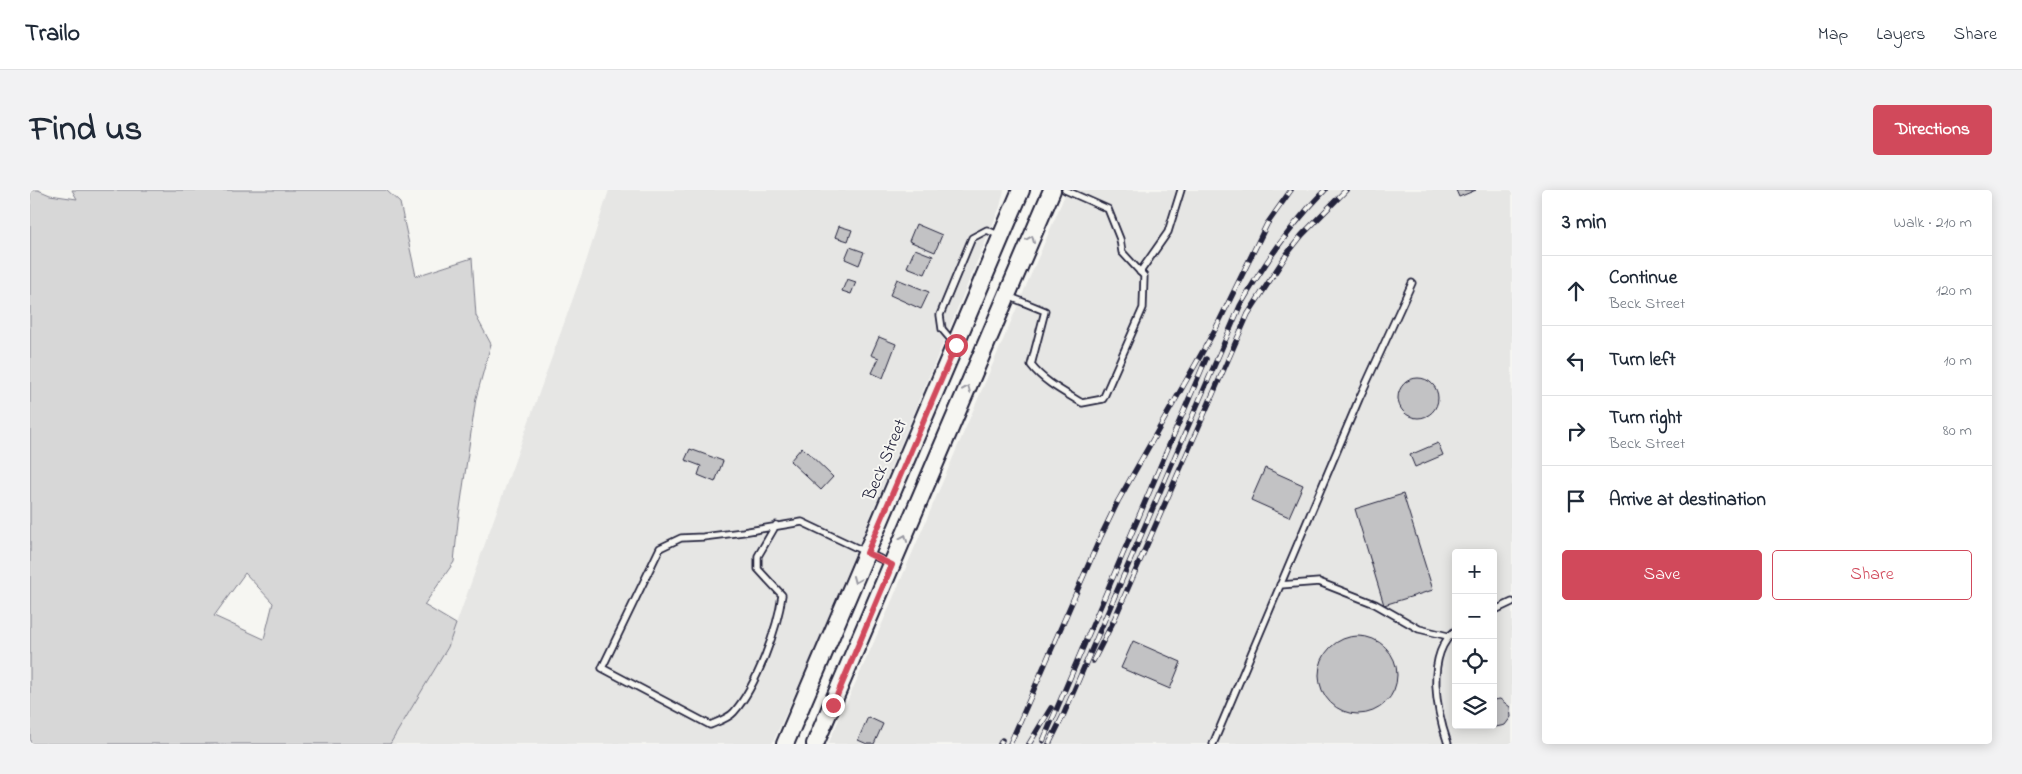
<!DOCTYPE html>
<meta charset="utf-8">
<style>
:root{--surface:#fff;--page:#f2f2f3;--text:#1f2937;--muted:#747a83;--line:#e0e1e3;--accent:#d1495b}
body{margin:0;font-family:"Indie Flower",sans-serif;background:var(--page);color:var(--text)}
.controls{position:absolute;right:15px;bottom:15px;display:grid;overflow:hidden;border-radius:5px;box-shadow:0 2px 12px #0003}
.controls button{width:45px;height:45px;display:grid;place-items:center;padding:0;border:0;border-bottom:1px solid var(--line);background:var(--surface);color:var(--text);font:25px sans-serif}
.stop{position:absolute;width:15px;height:15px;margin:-11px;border:4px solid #d1495b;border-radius:50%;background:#fff}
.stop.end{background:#d1495b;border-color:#fff;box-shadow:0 1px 5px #0008}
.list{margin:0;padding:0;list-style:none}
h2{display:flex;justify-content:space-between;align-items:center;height:65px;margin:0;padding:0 20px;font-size:21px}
h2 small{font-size:16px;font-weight:400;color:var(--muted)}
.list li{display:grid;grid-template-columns:32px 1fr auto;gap:15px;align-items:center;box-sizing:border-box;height:70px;padding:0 20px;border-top:1px solid var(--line)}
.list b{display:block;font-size:19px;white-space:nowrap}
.list p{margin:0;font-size:16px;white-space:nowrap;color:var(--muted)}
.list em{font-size:16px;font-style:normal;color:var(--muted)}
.actions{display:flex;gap:10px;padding:15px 20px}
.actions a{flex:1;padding:11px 0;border:1px solid var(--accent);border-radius:5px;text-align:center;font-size:18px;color:var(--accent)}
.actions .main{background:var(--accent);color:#fff}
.icon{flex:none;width:28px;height:28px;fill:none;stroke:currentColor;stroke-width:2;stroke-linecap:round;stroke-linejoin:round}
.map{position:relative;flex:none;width:1482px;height:554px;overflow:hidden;border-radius:5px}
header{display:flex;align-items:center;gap:30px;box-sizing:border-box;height:70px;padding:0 25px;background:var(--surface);border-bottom:1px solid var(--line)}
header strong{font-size:24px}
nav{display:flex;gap:28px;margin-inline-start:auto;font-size:18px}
.intro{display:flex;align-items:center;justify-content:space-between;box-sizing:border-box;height:120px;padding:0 30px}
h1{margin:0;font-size:35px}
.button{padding:12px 22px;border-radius:5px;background:var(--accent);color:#fff;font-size:18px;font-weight:700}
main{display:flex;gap:30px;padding:0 30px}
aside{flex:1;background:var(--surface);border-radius:5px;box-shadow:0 2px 12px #0003}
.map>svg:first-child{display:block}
.built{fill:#e6e6e4;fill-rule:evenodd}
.green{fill:#d7d7d7;stroke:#7c7c89;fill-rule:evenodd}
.building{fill:#c2c2c4;stroke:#22223b}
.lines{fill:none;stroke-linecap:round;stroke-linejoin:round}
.lane-casing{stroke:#22223b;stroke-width:9}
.secondary-casing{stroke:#22223b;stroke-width:20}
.lane{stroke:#f6f6f2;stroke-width:5.5}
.secondary{stroke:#f6f6f2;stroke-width:16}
.rail-casing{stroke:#22223b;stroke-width:5.5}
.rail{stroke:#f6f6f2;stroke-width:4;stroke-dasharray:11;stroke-linecap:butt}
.oneway{stroke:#9797a0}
.route{stroke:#d1495b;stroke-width:6}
.labels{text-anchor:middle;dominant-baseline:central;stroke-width:4;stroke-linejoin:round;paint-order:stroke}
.street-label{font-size:18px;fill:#22223b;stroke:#f6f6f2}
</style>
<header>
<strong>Trailo</strong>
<nav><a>Map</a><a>Layers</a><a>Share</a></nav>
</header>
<div class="intro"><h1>Find us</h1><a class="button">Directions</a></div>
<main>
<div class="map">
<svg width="1482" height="554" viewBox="0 0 1482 554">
<rect width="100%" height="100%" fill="#f6f6f2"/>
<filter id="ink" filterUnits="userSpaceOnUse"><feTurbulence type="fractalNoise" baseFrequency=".02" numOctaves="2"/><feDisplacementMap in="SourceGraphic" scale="10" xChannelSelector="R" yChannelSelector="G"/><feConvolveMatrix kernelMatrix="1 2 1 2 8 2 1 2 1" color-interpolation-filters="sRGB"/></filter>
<g filter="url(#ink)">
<g class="built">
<polygon points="579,0 974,0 970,17 779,473 742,554 360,554 418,457 556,72"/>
<path d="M1037 0H1482V554H798L852 434ZM1426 363H1463V535H1426Z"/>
</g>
<path class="green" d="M0 0H8L20 5 47 9 42 0H356L370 13 386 86 442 68 446 126 461 154 446 208 428 332 424 372 394 415 426 434 418 457 360 554H0ZM215 383 243 413 234 449 184 426Z"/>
<g class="building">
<polygon points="1426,0 1446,0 1429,7"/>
<polygon points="886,34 912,45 905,62 879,51"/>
<polygon points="809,36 822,40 818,51 805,47"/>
<polygon points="820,57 834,62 829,75 815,69"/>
<polygon points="885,59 903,66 895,84 877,77"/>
<polygon points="817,89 826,92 821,104 812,101"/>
<polygon points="867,89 899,102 891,119 860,105"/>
<polygon points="849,147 866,154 853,188 842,183 849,168 841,165"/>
<circle cx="1388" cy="208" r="20"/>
<polygon points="1408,253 1413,265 1385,277 1380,265"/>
<polygon points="772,257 803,287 791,300 760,271"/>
<polygon points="660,259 693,271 685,292 668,285 671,276 655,270"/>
<polygon points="1235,278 1273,295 1259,327 1221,310"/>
<polygon points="1373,304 1403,400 1354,415 1325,319"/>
<circle cx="1328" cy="485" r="39"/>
<polygon points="1103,451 1151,472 1140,499 1091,478"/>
<polygon points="1470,509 1480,517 1481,527 1475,535 1466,537 1460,535 1463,535 1463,510"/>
<polygon points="838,527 853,534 844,554 837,554 828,550"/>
</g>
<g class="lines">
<defs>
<g id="lane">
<polyline points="1110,82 1138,42 1151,0"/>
<path d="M978 106 1015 121 1001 175C1014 192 1034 202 1052 213L1073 209 1113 118 1114 86 1092 62 1090 49 1078 19 1035 0"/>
<polyline points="923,152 912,139 910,125 942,48 957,40 970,46"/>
<path d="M746 335 728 366V379L752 405C748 438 726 497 704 522 699 528 687 532 680 535L572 478 630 358 651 348 673 347 713 342 772 332 861 374"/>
<polyline points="1250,395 1289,392 1345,414 1389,439 1418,446"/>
<polyline points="1463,421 1482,412"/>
<polyline points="1183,554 1329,209 1382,93"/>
<path d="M1418 554C1407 522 1394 465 1426 440"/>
</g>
<g id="secondary">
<polyline points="755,554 991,0"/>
<polyline points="785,554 1022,0"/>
</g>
</defs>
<use href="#lane" class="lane-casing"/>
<use href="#secondary" class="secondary-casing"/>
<use href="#lane" class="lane"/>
<use href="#secondary" class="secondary"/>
<defs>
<g id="rail">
<polyline points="1063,471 1084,430 1218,124 1257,64 1272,45 1316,0"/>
<polyline points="1013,551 1176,169"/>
<polyline points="970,554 972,550"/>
<polyline points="980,554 1071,346 1088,311 1186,138 1237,34 1261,0"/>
<polyline points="999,554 1021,518"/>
<path d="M1019 554 1033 526 1210 116C1234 73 1261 35 1295 0"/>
</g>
</defs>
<use href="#rail" class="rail-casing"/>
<use href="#rail" class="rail"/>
</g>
<defs><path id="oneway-chevron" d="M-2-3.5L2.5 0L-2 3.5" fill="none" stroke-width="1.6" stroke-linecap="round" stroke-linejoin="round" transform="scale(1.25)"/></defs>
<g class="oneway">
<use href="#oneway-chevron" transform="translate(1001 49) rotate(-67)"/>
<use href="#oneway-chevron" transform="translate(937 199) rotate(-67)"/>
<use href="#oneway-chevron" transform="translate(874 348) rotate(-67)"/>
<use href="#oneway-chevron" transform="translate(826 390) rotate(113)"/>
</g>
</g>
<g class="lines" filter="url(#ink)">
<polyline class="route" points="803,515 862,375 837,363 926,155"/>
</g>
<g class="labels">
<g class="street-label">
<text transform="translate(856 270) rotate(-67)">Beck Street</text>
</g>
</g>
</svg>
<div class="controls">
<button>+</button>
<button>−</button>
<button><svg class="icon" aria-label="locate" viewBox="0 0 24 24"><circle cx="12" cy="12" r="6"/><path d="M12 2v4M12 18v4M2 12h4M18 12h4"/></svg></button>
<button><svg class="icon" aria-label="layers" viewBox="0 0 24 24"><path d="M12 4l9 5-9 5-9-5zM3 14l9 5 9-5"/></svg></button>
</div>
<div class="stop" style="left:926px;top:155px"></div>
<div class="stop end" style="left:803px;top:515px"></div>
</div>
<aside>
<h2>3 min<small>Walk · 210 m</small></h2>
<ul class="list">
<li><svg class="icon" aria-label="ahead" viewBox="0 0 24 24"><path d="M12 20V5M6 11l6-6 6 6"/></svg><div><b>Continue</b><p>Beck Street</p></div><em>120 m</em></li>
<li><svg class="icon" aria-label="left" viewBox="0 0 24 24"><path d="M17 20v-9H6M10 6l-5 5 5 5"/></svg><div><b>Turn left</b></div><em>10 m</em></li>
<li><svg class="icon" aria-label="right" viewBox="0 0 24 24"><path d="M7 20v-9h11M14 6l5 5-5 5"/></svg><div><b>Turn right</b><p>Beck Street</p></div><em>80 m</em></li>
<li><svg class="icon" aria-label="arrive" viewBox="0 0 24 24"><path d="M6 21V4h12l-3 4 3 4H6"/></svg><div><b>Arrive at destination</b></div></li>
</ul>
<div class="actions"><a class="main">Save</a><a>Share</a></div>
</aside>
</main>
